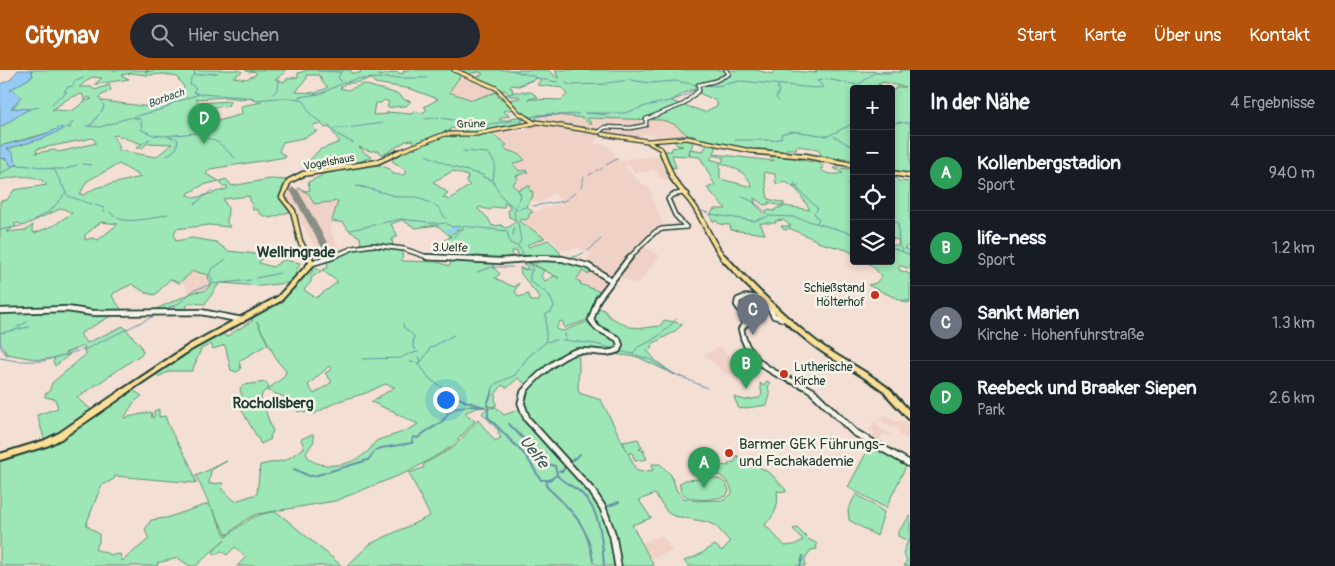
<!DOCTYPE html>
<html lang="de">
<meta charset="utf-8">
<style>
:root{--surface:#171b24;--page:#242831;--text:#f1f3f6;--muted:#9ea1a6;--line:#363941;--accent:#b45309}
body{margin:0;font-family:Pangolin,sans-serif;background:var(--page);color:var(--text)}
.controls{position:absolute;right:15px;top:15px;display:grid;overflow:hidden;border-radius:5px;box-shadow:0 2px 8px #0003}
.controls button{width:45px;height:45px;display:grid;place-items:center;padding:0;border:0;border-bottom:1px solid var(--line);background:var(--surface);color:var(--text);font:25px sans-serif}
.you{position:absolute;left:445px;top:329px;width:18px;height:18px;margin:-12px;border:4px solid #fff;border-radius:50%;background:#1a73e8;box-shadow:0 0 0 8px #1a73e833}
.badge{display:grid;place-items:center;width:32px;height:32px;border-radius:50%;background:var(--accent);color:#fff;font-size:16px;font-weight:700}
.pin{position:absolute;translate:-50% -41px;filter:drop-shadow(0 1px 2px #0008)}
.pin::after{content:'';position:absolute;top:26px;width:18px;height:15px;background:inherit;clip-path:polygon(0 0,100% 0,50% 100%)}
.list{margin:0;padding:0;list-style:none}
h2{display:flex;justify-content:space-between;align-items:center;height:65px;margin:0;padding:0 20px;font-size:21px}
h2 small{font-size:16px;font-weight:400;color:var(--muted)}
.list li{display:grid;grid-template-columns:32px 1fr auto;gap:15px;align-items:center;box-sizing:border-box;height:75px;padding:0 20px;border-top:1px solid var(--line)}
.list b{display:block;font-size:19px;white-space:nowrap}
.list p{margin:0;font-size:16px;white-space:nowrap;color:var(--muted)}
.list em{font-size:16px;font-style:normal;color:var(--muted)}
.icon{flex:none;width:28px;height:28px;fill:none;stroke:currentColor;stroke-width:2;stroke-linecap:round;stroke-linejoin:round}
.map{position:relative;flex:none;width:910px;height:496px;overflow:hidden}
header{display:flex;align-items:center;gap:30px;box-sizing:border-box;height:70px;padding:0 25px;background:var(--accent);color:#fff}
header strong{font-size:24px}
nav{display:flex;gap:28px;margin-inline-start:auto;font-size:18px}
.search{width:350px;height:45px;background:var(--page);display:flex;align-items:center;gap:12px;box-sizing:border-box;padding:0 18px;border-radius:28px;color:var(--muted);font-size:19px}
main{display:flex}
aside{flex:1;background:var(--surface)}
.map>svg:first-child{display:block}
.built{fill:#f0d1c6}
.green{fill:#9de6b5;stroke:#5e9274;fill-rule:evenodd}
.water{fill:#96caf4;stroke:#6692a7}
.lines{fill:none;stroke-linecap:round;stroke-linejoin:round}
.stream-far1{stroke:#6692a7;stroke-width:1}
.stream{stroke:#6692a7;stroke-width:2}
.river{stroke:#96caf4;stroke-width:2.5}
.runway{fill:#898e84;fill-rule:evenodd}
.secondary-far3-casing{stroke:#1f3d34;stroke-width:5}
.secondary-far2-casing{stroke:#1f3d34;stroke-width:6}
.secondary-far1-casing{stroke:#1f3d34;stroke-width:8}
.secondary-casing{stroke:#1f3d34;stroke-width:9}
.primary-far3-casing{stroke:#1f3d34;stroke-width:5.5}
.primary-far2-casing{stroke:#1f3d34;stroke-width:7}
.primary-far1-casing{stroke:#1f3d34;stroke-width:9}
.primary-casing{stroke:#1f3d34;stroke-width:10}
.secondary-far3{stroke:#f7f3e8;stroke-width:2.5}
.secondary-far2{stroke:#f7f3e8;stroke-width:3}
.secondary-far1{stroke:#f7f3e8;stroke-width:4.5}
.secondary{stroke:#f7f3e8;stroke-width:5.5}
.primary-far3{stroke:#fcde96;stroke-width:3}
.primary-far2{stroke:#fcde96;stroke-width:4}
.primary-far1{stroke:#fcde96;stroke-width:5}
.primary{stroke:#fcde96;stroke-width:6}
.poi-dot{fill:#c8321e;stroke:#f7f3e8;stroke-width:2}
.labels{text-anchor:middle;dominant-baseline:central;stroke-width:5;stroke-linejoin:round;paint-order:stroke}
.far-water-label{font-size:11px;font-style:italic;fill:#37595a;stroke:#f7f3e8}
.far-street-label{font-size:11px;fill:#1f3d34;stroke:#f7f3e8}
.street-label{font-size:12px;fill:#1f3d34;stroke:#f7f3e8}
.poi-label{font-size:12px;fill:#1f3d34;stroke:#f7f3e8;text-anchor:end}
.quarter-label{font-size:15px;font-weight:bold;fill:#1f3d34;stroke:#f7f3e8}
.near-poi-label{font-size:15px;fill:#1f3d34;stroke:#f7f3e8;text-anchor:start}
.near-water-label{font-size:16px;font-style:italic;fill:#37595a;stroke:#f7f3e8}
</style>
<header>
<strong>Citynav</strong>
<div class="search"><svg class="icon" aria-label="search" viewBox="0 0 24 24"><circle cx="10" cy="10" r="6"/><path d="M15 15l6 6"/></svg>Hier suchen</div>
<nav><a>Start</a><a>Karte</a><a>Über uns</a><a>Kontakt</a></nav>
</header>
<main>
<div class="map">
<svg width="910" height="496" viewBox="0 0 910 496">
<rect width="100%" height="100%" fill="#f3dfd4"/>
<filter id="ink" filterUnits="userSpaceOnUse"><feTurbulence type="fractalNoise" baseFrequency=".02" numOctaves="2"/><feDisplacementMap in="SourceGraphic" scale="10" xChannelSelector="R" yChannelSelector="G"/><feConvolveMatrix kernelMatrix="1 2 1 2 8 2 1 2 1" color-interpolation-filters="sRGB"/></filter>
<g filter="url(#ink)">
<g class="built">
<polygon points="466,6 489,15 499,21 472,30 449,22 460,8"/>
<polygon points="557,45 584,48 591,54 586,48 666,48 688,65 659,68 655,65 642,64 641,69 604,63 603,60 607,57 602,58 599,61 539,51 532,48"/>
<polygon points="536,54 597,64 598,67 594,74 604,74 610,78 619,90 662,86 671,107 669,109 659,108 657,100 652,100 652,98 650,98 648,102 634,102 629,95 624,96 636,109 652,121 651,125 664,158 656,160 643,175 660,186 638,214 613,205 602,221 580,214 581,212 576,210 583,193 592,184 579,178 562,181 554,172 522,153 529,147 529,144 565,131 553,124 542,132 531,131 533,122 529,122 527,116 518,120 512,114 518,109 515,106 527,102 526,100 519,101 513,94 520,85 504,79 504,77 507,74 494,62 510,59 511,61 507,61 508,63 523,61"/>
<polygon points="293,117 310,124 319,133 338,131 330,160 340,180 324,188 318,182 294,140 283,126 286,118"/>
<polygon points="193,201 208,205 210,216 204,221 194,222 189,225 184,213 179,213"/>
<polygon points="719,277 734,290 731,292 739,299 727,305 704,285"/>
<polygon points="883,346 910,355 910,365 907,369 898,364 900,360 894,356 892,358 879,349 876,355 893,366 883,364 877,374 870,370 874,362 868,359 875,355 871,353"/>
<polygon points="662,465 672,481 652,489 642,473"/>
</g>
<g class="green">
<path d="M31 0H149L145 2 157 0H239L242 2 233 7 246 9 257 4 254 1 249 2 245 0H285L284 4 275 9 284 12 286 9 298 7V3L308 0H351V3H360L361 0H380L379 6 395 2 403 4 404 0H452L462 4 449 22 472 30 499 21 500 22 496 23 500 29H505L514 39 503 41 510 46 502 47 499 50H512L511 48 521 46 525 49 521 51 523 54 506 58 504 56 500 57 501 59 474 64 462 60 461 63H459V59L451 58 448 63 415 74 412 70 406 71 383 85 378 81H370L359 77 366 84 372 87 359 92 365 94 314 102 310 96V90L319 80 340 72 329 57 325 58 321 54H315L313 56 315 61H318L303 68 283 72 279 81 286 87 210 99 206 104 219 111 203 115 187 124 195 128 227 119V116H222L220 111 226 109 232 116 270 109 289 110 282 121 281 128 292 141 270 148 260 144 257 139 253 140 249 126 223 129 228 138 227 153 230 157 209 155 176 159 174 164 176 171 192 168 216 172 228 181 264 185 259 193 273 197 283 190 300 193 295 204 301 205 295 212 260 216 222 213 218 215 205 234 189 233 184 242H174L176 236 169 237 167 243H147L194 222 204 221 210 216 208 205 193 201 179 213 170 209 155 225 146 223 132 214 114 223 112 226 124 243H116L81 263V266L87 273 123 256 141 276 143 283 77 328 94 342 68 360 45 371 37 345 58 338 55 329 45 327V324L49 322 52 313 85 285 84 276 65 283 66 286 70 284 55 296 53 292 55 288 40 290 7 284 0 273V131L7 130 14 120 47 115C36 102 13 107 0 110V88L14 91 12 82 7 79 44 68 62 59 0 76V57C11 52 17 44 29 39L11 38 18 33 10 20 33 6ZM131 3 147 5 164 4 177 7 184 17C180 31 161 30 151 37L102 31 99 27 111 20 109 15 95 20 91 17H79L92 7 102 8 95 14H98L129 9 121 5ZM307 5H319L323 13 328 17 316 23 296 22 307 8ZM371 9 375 13 411 19 438 29 424 37 427 39 423 43 415 41 411 44 387 42 388 44 373 45 375 33H381L384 30 389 32 387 37C392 38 399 36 406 36L411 31 405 30 398 24 363 14 348 20 340 18 346 13H354ZM82 24 85 30 88 27 92 29 85 31 72 41 52 40 69 28ZM226 27 241 29 252 27 253 30 262 32 241 36 242 44 218 51 209 44 206 38 228 36 230 31 199 33 196 29ZM116 65 142 74 136 78H142L148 73 172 74 156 87 117 80 120 78 113 66ZM93 68 96 73 59 82 54 80 36 83 37 79ZM119 94 141 107 95 118 84 125 80 124 87 111ZM62 138 72 143 53 156 34 163 32 159 33 155 26 160 6 162 16 156 14 154 19 153 23 156ZM101 152 118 154 98 170 92 168 85 170V165Z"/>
<path d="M466 0H548L559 9 555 0H755L772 4 774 1 779 0 817 3 814 0 901 2 900 0 910 1V106L891 102V19L894 20 896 17H905L882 12 881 14H878L880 15 875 17 889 19H854V92L845 88H838V92L822 87 818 79 797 76 796 79H786L789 84 771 83 768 79 752 80 695 69V66L690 65 689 68 657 70 688 65 674 54 662 50 587 48 592 54H589L583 48 548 44 536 47 537 51 523 45 508 30 520 28 519 26H510L505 20 500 21 475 8 483 4 480 2 464 4 460 2ZM537 8 541 9 537 15 563 18 567 25 561 30 528 29 538 27 531 22H512L513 19 510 18 512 15 519 16ZM690 20 698 21 696 22 715 30 718 35 705 42 671 31Z"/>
<path d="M492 63 507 75 504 77 505 79 520 85 525 90 513 94 519 101 526 100 528 102 516 106 518 109 512 115 518 120 527 116H530V121L533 122 532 128 526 136 533 142 529 144V147L526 150 520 149 519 151 545 168 527 175 529 177 548 170 558 179 562 187 519 189 517 181H512L513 187 516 189 452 188 450 183 440 172 451 167 437 155 416 158 402 150 391 154 398 166 392 169 393 177 361 175 360 167 348 160 344 153 332 151 338 131 314 134 309 124 298 118 306 121 310 120 308 112 321 106 323 102 374 93 390 99 393 104 402 105 407 103 404 101 406 100 392 91 395 87 394 86 403 83 401 81 447 64 453 67 454 64ZM453 101 468 106 466 112 470 115 449 130 443 127 448 123 433 112ZM504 133H507L511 139 508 140 509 147 516 150 511 156 505 158 501 155 492 156 488 148 478 139 479 137 490 140 494 137 501 138 505 136Z"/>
<polygon points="686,69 694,70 688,86 672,85 676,98 670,97 663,81 672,81 672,78 683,76 677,75 675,72 666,70"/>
<path d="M702 72 717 75 714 84 774 91 769 84 793 85 795 89 820 93 824 98 820 99C827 105 835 105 843 103L833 98 854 99V184L847 180 817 172 818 171 789 158 786 160 783 159 781 156H791L783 150 775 151 776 153H760L765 164 731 160 730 155 719 154 717 151H713L710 145 714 139H726L707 118 715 115 700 87 689 86 690 79 703 81 707 75 701 74ZM713 85 724 88 721 93C733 97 749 103 752 117L720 109V92L710 89ZM764 102 775 104 776 114 786 112 798 121 810 140 785 136 775 139V141L767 140 766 145 753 132 755 133 754 128 764 135 769 134 768 132 780 136 784 135V133L768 129Z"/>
<polygon points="891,106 895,107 899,111 910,112 910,175 904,178 910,181 910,199 899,195 899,200 910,204 910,232 906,233 868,215 876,213 882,206 867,191 891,191 891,175 899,175 898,170 891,168"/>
<path d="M367 176 403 180 402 191 437 192 450 196 451 189 493 192V197L500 204 495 208 514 217 519 213 515 221 519 227 528 224 531 231H539L540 228 521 204 520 198 526 200 528 196 523 194 524 191 544 200 541 206 545 211 554 206 559 208 525 190H561L593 199 588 204 582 201 576 210 581 212 580 214 601 222 590 249 564 258 563 252 560 251 556 259 563 261 589 251 615 267 619 275 615 282 570 283 528 316 518 308 507 318 502 315 495 325 496 336 477 338 466 342V345L475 351 451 377 410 401 335 431 257 444 245 450 227 465 212 439 226 467C242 454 256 442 277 442L342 496H237L246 487 235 477 227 485 221 481 216 485 213 482 225 469 196 496H190L178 488 157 493 158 496H0V388L45 374 131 319 142 326 134 332 124 348 151 342 152 348 154 347V341L159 339V347L165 346C173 372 190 385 196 413L115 406 114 409 101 416 86 455 99 464V472L95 479 112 485 120 484 122 491 149 469 145 460 151 450 166 448 208 434 211 438 196 406 227 391 211 400 209 414 223 413 222 420 235 431 257 424 260 395 286 390 304 378 301 369 313 364 314 371 306 383C309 390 313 392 320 394 338 398 358 392 370 379 373 375 374 372 378 370 392 365 405 363 418 354L395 343 394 341C384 339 380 335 371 332L395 317 385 314 366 323 336 332 314 344 311 340 304 343 302 340 298 342 292 330 266 320 262 324 261 328 273 362 270 366 271 369 261 374 236 330 242 327 240 319 243 315 266 312 269 317 267 320 284 307 286 301 278 292 257 252 268 274 239 291 241 299 237 302 231 300 225 275 213 279 211 274 201 279 192 301H170L158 307 155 303 183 283 221 261 226 267 253 250 249 247 269 235 303 204 308 206 313 201 309 199 312 196 321 201 311 208V212L304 220 316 228 338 212 322 200 329 197 326 191 349 179ZM329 296 332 299 325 303 332 312 314 324 308 315Z"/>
<polygon points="596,237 604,240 610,247 629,257 643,258 660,256 664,250 683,254 674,262 652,274 651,279 647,280 656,291 675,305 638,287 612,284 617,282 619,270 592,252"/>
<path d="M577 282C582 295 576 309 579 323L601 330 627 381 623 372 638 369 642 378 639 379 645 381H643L647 389 635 391 632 383H628L636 400 641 402 653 400 652 394H660L671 405 677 421 683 428 698 431 724 430 732 424C732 415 726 410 719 405L703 406 696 387H715L718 395 729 396 728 393 735 392 737 385 742 393 751 392 771 404 786 420V422L777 421C779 435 776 445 765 454L767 457 785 476 794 475 803 470 793 459 797 458 808 469 816 473 817 479 811 480 805 488V496H688L684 491 697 486 715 475 722 481 730 472 716 456 707 452 674 446 668 443 655 424 639 430 651 448 632 455 654 496H619L616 471 600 432 528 349 523 339V325C538 308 556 290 577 282Z"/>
<polygon points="767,311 770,313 768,317 770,325 767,335 739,339 734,327 745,330 759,328 762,325 760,313 764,316"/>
<polygon points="496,337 504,345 521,339 597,430 613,465 617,496 599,496 594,493 590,496 347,496 370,474 430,446 409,403 423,398 424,394 454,377 478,350 495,371 501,368 498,363 499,361 482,343 486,339"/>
<polygon points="871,374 907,394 886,438 848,417"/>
<path d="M714 408C722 409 727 413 729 421L726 426C713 430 677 435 680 413L685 410Z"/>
<polygon points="856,424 884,442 877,466 849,450 848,440"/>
<polygon points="910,446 910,496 904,496 907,490 903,483 908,471 898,466 898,462"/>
</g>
<g class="water">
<path d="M18 0H31L33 6 10 20 15 21 21 27 11 38 30 39C18 44 11 52 0 57V14L10 10Z"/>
<polygon points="62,57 62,60 44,68 7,79 13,83 14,91 19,95 11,96 7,89 0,88 0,76 37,67"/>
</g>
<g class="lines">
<g class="stream-far1">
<polyline points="511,0 529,5"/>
<polyline points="318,1 340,2"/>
<polyline points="194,5 218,3"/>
<polyline points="530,5 540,9"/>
<polyline points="192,7 195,4 194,0"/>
<polyline points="191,8 190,14 196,18 193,21 198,24"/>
<polyline points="384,8 427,8"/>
<polyline points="541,9 557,12"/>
<polyline points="341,11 338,8 342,0"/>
<polyline points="741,11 814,18 824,17 817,11 826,9 858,15 874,3 892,3"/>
<polyline points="347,12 356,9 382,8"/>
<polyline points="566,13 570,15 606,14"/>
<polyline points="607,13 630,10 650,13 675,11 698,15"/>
<polyline points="519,15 537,8"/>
<polyline points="702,15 717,16 740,11"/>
<polyline points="779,17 777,17 779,21 776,28 779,31"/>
<polyline points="273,24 277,20 280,9"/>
<polyline points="320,24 345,12"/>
<polyline points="506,25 513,23"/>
<polyline points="62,26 67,22 64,21 68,17 73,16 74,12 83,8"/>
<polyline points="298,27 319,24"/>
<polyline points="280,28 290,28"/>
<path d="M292 28C309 30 302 32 310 43 314 49 322 52 328 55"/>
<polyline points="50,36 60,26"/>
<polyline points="30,39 39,37"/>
<path d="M635 40C652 31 686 34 697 15"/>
<polyline points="101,42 104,37 103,34"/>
<polyline points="585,43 609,45"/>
<polyline points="586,43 624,43 634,40"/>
<polyline points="538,45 554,44"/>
<polyline points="527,46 533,47"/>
<polyline points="538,46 579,44"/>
<polyline points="437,47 452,50"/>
<polyline points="532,47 537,45"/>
<polyline points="134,48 140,49"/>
<polyline points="425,49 436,48"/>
<polyline points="141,50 142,60 153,65 164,66 196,63 219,73"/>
<polyline points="454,50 482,55 527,49"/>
<polyline points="118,51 163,39 173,33 199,24 245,27 255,30 278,28"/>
<polyline points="891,52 910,53"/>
<polyline points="114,53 117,52"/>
<polyline points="89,55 92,54 99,44"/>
<polyline points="329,55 337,64 353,73"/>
<polyline points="86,56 100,57 113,53"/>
<polyline points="69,57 73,52"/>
<polyline points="335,58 344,58"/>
<polyline points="346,58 383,53"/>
<polyline points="63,59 66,57 71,58"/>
<polyline points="481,59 488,56"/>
<polyline points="781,64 792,61 828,66 854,53"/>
<polyline points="834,66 854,78"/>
<polyline points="168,67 174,68"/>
<polyline points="735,70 775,70 781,68 782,65"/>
<polyline points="143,73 150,69"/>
<polyline points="220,74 235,88"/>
<polyline points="463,81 488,83 495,93"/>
<polyline points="426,85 456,98 483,105 483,107 492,110 502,127 513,137"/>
<polyline points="167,86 176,79 178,70 176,68"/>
<polyline points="83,94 91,95"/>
<polyline points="16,95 31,96"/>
<polyline points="606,95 617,89"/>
<polyline points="34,96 52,99"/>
<polyline points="52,99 64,99"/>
<polyline points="54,99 67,125"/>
<polyline points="66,99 77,95"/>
<polyline points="8,100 13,96"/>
<polyline points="600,100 603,98"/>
<polyline points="596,101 598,100"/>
<polyline points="0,104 7,100"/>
<polyline points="589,105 593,103"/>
<polyline points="493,110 495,94"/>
<polyline points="795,113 793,116 796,117"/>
<polyline points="844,113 853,116"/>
<polyline points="799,115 796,117 818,139 814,143 819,150 816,153"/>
<polyline points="356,116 365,118"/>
<polyline points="360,116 399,127 417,127 438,137 446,149"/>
<polyline points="581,117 584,107"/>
<polyline points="68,126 91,134"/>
<polyline points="741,126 754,132 766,142"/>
<polyline points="62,128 64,124"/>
<polyline points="92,134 104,138 104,142"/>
<polyline points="195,134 212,120"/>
<polyline points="533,136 564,131 575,123"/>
<polyline points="515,140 521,125 518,120"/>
<polyline points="699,140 708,143"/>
<path d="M110 142C118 154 135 150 147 149"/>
<polyline points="710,144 715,145"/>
<polyline points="716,145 754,151 767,147"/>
<polyline points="768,146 794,147 854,164"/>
<polyline points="515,148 514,141 525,137"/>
<polyline points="148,149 168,144"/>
<polyline points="401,149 427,152"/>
<polyline points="34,150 51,140 61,129"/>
<polyline points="891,150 898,153 899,175"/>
<polyline points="516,151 518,153"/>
<polyline points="429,153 436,153"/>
<polyline points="446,153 455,159 463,159 463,156 507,161 510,173 519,177 525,186"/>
<polyline points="437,154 445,153"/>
<polyline points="518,154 521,171 518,175"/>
<polyline points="453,157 461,156"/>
<polyline points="0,160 21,156"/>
<polyline points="351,160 400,149"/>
<polyline points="450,165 458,160"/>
<polyline points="453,167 461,160"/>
<polyline points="513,167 514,158"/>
<polyline points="891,177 910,185"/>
<polyline points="900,177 903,181"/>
<polyline points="588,181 601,169"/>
<polyline points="565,188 577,186 585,182"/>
<polyline points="530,191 535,193"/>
<polyline points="536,194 541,189"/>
<polyline points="520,198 531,200"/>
<polyline points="477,202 492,197 513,197"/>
<polyline points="256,208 280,203"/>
<polyline points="213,214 251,210"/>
<polyline points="902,230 910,231"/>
<polyline points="165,240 179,233 194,220 212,214 212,208 209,205 211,200 226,189"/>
<polyline points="403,254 404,258 414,266 413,276 416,280"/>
<polyline points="17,257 27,252"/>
<polyline points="565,264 566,269"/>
<polyline points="0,267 0,263 29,257"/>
<polyline points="0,268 1,278 8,287"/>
<polyline points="562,270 596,274 614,279"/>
<polyline points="547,272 556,270"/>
<polyline points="90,277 156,245"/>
<path d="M638 277C652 272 667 261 676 249"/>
<polyline points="81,280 89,278"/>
<polyline points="621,282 633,284 637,278"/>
<polyline points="410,284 418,282"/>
<polyline points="633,284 651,290 668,301 707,318"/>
<polyline points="419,286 421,292 418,293 430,309 450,323"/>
<polyline points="0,288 17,291 43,291 78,281"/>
<polyline points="401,288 408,284"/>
<polyline points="362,289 400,288"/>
<polyline points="422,291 430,278 454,265"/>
<polyline points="410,292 418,293"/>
<polyline points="491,323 495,314 515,305 528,287 546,272 546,244 551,242 554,236 549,225 530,211 530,204 533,199 527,191"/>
</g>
<g class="stream">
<polyline points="448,322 465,331 484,337"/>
<polyline points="470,336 484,337"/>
<polyline points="488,337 487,334 492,322"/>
<path d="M488 339V347L526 386 541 410H549L557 405C563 413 572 415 579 421 601 440 602 469 604 496"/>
<polyline points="450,342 453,339 469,336"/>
<polyline points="509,354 548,394 555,396 557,404"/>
<polyline points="570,392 580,384"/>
<path d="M294 399 309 406H314L368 390 376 380 381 378 412 373 413 367 418 368C427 358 443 356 448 343"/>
<polyline points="559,401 563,401 565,396"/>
<path d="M547 412 546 416C572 441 588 454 593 491"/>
<polyline points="606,437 619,432"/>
<polyline points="800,496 803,486"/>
</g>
<polyline class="river" points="446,161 455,159"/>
<polygon class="runway" points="291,118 294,118 298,120 333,183 332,185 326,185 325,183 290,120"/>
<defs>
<polyline id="secondary-far3" points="599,62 605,57 631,58 646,55 646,49 684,34 699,20 698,15 715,11 729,4 726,0"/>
<g id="secondary-far2">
<polyline points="682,123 672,125 668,129 675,145 686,157"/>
<polyline points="330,188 353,178 372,175 404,179 430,188 473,188"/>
<polyline points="537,188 549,188"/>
<polyline points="629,188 655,162 662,159 686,157"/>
</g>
<g id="secondary-far1">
<polyline points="427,187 500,191 542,188 563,189 588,196 611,210"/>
<polyline points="312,193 332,187"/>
<polyline points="0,241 67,239 93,243 201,242 242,250"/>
<path d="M748 250 737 235 738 230C754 222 767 231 774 246L788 250"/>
<path d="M744 251 747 250 750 253H746L741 259C746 287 766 300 790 310 799 314 808 317 815 323"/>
<path d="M523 323C532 310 562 283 579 281 593 280 605 286 618 280L620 275 618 269 597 258 591 250 598 229 630 187"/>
</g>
<g id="secondary">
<polyline points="524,322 521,333 527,349 592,421 603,438 613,466 618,496"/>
<polyline points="813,322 854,362 910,394"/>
</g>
<g id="primary-far3">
<polyline points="454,0 496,18 519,43 533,52"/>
<polyline points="537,52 598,62"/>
<polyline points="602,64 647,71"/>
<polyline points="648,71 687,68 751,81 772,83"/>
<polyline points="650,73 661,79 663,83"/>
<polyline points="396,83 445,64 476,64 535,53"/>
</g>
<g id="primary-far2">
<polyline points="662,82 673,109 683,122"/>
<polyline points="758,82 806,86 854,95"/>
<polyline points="891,103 910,106"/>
<path d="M687 124 682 122C702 140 707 168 724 188"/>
<polyline points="309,188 300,171 293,141 282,127 289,111 303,104 377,92 399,82"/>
</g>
<g id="primary-far1">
<path d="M723 187C751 217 781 247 813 272 837 291 867 303 890 323"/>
<polyline points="122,323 189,278 279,229 312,193 309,187"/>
</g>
<g id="primary">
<polyline points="888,322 910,346"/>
<polyline points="0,387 46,373 60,366 124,322"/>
</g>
</defs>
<use href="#secondary-far3" class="secondary-far3-casing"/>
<use href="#secondary-far2" class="secondary-far2-casing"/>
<use href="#secondary-far1" class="secondary-far1-casing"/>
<use href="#secondary" class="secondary-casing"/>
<use href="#primary-far3" class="primary-far3-casing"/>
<use href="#primary-far2" class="primary-far2-casing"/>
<use href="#primary-far1" class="primary-far1-casing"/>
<use href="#primary" class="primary-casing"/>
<use href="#secondary-far3" class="secondary-far3"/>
<use href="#secondary-far2" class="secondary-far2"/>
<use href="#secondary-far1" class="secondary-far1"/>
<use href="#secondary" class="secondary"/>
<use href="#primary-far3" class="primary-far3"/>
<use href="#primary-far2" class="primary-far2"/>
<use href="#primary-far1" class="primary-far1"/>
<use href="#primary" class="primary"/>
</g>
</g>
<g class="poi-dot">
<circle cx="875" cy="225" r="5"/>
<circle cx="784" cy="304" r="5"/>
<circle cx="729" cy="383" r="5"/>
</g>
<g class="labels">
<g class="far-water-label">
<text transform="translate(166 28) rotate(-20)">Borbach</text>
</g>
<g class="far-street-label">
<text transform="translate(471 54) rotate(-2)">Grüne</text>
<text transform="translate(329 92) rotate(-10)">Vogelshaus</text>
</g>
<g class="street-label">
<text transform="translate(450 178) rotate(1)">3.Uelfe</text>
</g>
<g class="poi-label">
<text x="865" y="218">Schießstand<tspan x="865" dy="14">Hölterhof</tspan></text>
<text x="794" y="297" text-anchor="start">Lutherische<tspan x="794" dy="14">Kirche</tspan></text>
</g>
<g class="quarter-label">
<text x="296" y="182">Wellringrade</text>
<text x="273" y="333">Rochollsberg</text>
</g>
<g class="near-poi-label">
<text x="739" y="374">Barmer GEK Führungs-<tspan x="739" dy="17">und Fachakademie</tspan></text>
</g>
<g class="near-water-label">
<text transform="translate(534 382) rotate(52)">Uelfe</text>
</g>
</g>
</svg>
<div class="controls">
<button>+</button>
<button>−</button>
<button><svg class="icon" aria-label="locate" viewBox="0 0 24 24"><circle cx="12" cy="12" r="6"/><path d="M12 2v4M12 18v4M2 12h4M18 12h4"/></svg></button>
<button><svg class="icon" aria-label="layers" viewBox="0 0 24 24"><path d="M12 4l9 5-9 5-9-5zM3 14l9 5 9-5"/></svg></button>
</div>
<div class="you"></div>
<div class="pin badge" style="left:704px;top:418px;background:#2e9e5b">A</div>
<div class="pin badge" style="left:746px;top:319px;background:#2e9e5b">B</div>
<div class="pin badge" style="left:753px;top:265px;background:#6b7280">C</div>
<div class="pin badge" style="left:204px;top:74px;background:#2e9e5b">D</div>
</div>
<aside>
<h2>In der Nähe<small>4 Ergebnisse</small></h2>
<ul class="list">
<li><span class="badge" style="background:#2e9e5b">A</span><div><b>Kollenbergstadion</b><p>Sport</p></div><em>940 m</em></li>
<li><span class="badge" style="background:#2e9e5b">B</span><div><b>life-ness</b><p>Sport</p></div><em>1.2 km</em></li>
<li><span class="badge" style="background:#6b7280">C</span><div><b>Sankt Marien</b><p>Kirche · Hohenfuhrstraße</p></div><em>1.3 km</em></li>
<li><span class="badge" style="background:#2e9e5b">D</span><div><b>Reebeck und Braaker Siepen</b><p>Park</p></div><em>2.6 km</em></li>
</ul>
</aside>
</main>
